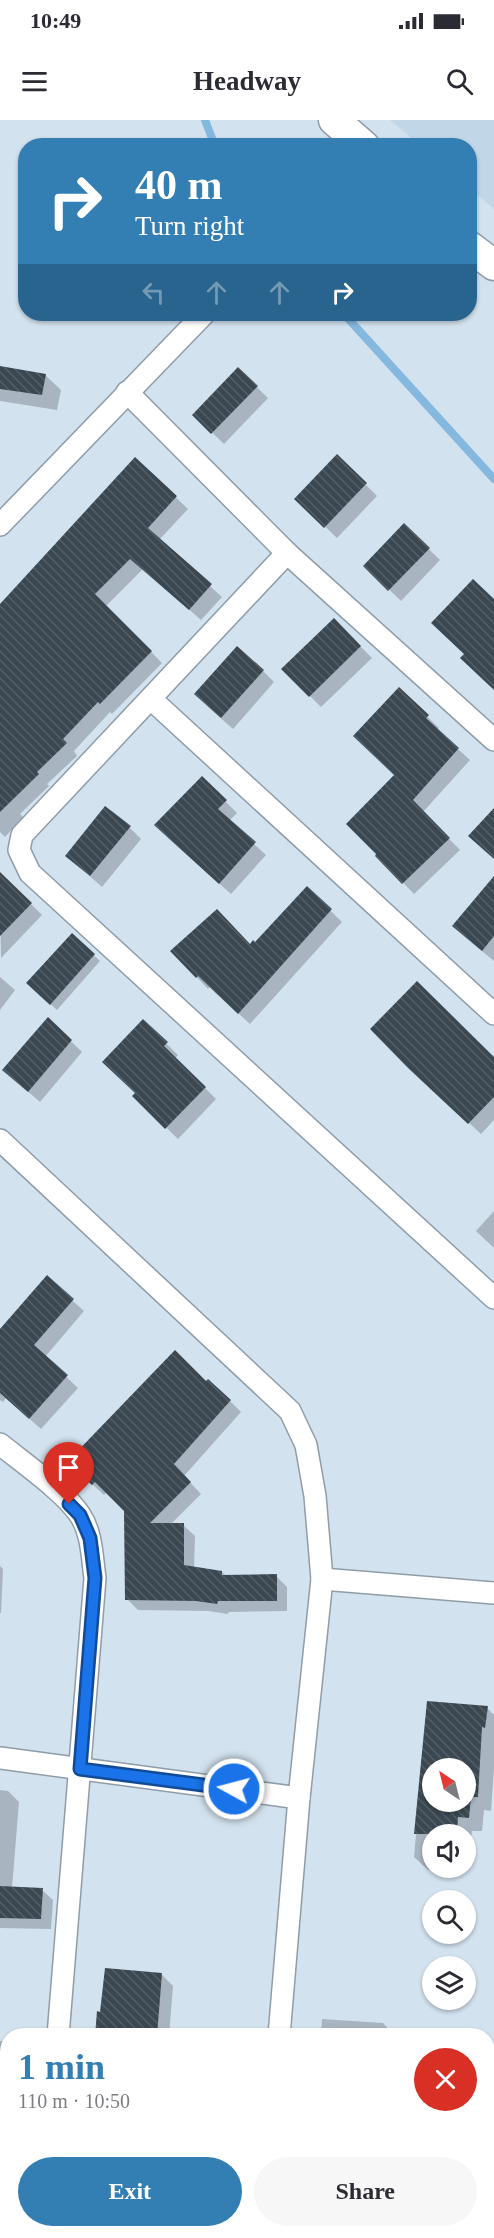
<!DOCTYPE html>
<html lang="en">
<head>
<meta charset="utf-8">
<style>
  :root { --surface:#fff; --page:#f7f7f7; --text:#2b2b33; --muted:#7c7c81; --accent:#337eb2 }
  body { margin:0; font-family:"Times New Roman",serif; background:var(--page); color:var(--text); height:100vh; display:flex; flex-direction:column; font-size:22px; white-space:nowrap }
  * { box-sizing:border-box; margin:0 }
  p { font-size:20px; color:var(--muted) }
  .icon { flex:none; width:33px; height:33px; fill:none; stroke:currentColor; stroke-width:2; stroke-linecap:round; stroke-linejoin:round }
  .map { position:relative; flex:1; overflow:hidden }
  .details { position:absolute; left:0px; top:1908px; width:495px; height:210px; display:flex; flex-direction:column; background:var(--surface); border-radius:24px 24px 0 0; box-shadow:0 2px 4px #0004 }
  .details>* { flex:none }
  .hud { position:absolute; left:18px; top:18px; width:459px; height:183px; border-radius:24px; box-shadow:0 2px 4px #0004; background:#337eb2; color:#fff; overflow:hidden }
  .needle { width:39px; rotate:325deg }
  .buttons { position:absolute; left:422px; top:1638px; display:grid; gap:12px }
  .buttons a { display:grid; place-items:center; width:54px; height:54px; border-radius:50%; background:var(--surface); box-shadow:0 2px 4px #0004; font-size:30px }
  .pin { position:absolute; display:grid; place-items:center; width:51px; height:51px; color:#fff; margin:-62px -26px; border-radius:50% 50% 50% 0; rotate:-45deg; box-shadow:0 0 6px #0007 }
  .pin .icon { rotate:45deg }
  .me { position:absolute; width:66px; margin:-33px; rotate:277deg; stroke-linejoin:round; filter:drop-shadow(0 0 4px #0008) }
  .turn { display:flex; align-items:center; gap:21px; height:126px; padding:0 18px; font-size:27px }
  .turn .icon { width:78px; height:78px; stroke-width:2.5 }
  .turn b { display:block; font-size:42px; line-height:51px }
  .lanes { display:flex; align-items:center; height:57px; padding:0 18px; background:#0003; justify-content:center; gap:30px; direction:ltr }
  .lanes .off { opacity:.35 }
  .round { display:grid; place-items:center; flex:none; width:63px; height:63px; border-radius:32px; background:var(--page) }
  .summary { display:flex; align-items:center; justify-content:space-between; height:102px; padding:0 18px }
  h1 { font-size:36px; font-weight:600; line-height:45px; color:var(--accent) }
  .cta { display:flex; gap:12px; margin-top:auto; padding:12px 18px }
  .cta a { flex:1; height:69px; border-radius:36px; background:var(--accent); color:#fff; font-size:24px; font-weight:600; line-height:69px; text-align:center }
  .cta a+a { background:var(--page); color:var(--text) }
  .status { display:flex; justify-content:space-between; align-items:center; height:42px; padding:0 30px; background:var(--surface); direction:ltr }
  .status svg { height:16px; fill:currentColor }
  header { display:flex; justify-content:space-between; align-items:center; height:78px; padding:0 18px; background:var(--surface); font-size:27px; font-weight:600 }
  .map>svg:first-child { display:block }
</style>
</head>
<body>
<div class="status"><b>10:49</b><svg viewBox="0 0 49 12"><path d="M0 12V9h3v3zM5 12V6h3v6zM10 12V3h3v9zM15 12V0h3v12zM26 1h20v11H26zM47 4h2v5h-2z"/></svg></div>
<header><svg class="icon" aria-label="menu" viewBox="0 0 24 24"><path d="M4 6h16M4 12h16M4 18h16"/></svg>Headway<svg class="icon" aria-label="search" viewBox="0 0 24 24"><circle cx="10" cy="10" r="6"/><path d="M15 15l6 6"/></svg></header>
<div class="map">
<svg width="494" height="2118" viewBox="0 0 494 2118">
  <defs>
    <pattern id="building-back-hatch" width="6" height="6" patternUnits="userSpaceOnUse" patternTransform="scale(1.5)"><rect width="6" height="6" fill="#3b4852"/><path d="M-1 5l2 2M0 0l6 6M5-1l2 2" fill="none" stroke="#545e66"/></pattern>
  </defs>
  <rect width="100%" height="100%" fill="#d3e2ef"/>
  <polygon fill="#c1d7e8" points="390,0 494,0 494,89 470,68 470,26 420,25"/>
  <g fill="#0003" fill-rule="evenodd">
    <polygon points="0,248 45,255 61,270 57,290 0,281"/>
    <polygon points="238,249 268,278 224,324 194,295"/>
    <polygon points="337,336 377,376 337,418 296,379"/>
    <polygon points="135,339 188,389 159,420 222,477 201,500 143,449 106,486 162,543 112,594 110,592 74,631 77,636 47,664 49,666 20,694 23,697 5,717 0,712 0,486"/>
    <polygon points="404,405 440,440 401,481 365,446"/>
    <polygon points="334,500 372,538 321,587 283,549"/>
    <polygon points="263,551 274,562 233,609 207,586"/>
    <polygon points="399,569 439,608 437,610 470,640 423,692 460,730 414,774 377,736 396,655"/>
    <polygon points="202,658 237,693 229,701 266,735 231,774 167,717"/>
    <polygon points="130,708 141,719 102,767 67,736"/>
    <polygon points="494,758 494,841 465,817"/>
    <polygon points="9,762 42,795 1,838 0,771"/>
    <polygon points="307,768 342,802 250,904 210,867 208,869 173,832 255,825"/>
    <polygon points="72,815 100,841 57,890 34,869"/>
    <polygon points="0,857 15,870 0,890"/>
    <polygon points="48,899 82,932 40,982 16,961"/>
    <polygon points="143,901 178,935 175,938 216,979 178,1019 134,976 137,973"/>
    <polygon points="494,938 494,1000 481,1014 422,959"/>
    <polygon points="494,1091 494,1128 476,1111"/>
    <polygon points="47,1158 84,1191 45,1237 78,1268 41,1309 6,1278 3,1282 0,1280 0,1209"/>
    <polygon points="206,1264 230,1281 241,1292 184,1356 201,1374 171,1404 183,1405 195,1416 194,1448 222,1452 226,1456 276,1456 287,1467 287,1491 229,1492 228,1494 208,1491 138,1490 127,1479 125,1391 107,1372 104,1375 80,1353"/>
    <polygon points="0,1446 3,1449 1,1493 0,1493"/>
    <path d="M 428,1583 L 487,1588 L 494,1595 L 494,1648 L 491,1691 L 484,1690 L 482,1711 L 472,1711 L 470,1727 L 465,1727 L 465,1714 L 432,1714 L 432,1748 L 450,1748 L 450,1752 L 428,1750 L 414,1737 ZM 432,1648 L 465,1648 L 465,1682 L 432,1682 Z"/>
    <polygon points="0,1670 8,1671 19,1682 12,1768 42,1770 53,1780 51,1809 0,1808"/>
    <polygon points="162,1855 173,1866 169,1916 97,1916"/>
    <polygon points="322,1899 383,1903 395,1916 321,1916"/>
    <polygon points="13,1910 40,1914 42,1916 13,1916"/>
    <polygon points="0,1921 8,1922 8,2002 0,2001"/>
    <polygon points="322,2110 467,2110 466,2118 390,2116 390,2118 373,2118 325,2113"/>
  </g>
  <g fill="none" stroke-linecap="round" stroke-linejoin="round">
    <g stroke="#85b8df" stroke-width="8">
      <polyline points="205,0 215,26"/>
      <polyline points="344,194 494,359"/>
    </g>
  </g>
  <g fill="url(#building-back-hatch)" fill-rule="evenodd">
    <polygon points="0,246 46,254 42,275 0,269"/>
    <polygon points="238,247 258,266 211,314 192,295"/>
    <polygon points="337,334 367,363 324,408 294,379"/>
    <polygon points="135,337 177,376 148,408 212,464 189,490 130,439 95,474 152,531 100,584 98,582 63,619 67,623 37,652 39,654 0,692 0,484"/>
    <polygon points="404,403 430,428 388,471 363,446"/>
    <polygon points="473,459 494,479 494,570 460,538 464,534 431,503"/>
    <polygon points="334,498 361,526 309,577 281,549"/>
    <polygon points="237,526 264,550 221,598 194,574"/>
    <polygon points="399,567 429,595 426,598 459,628 413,680 450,718 402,764 375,736 376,734 346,704 394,655 353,616"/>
    <polygon points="202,656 227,680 218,689 256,722 219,764 154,705"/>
    <polygon points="105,686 131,706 90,756 65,736"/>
    <polygon points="494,688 494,739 468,716"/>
    <polygon points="0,752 32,783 0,816"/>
    <polygon points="494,756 494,816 482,831 452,806"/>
    <polygon points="307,766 332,789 238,894 198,856 196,858 170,831 217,789 250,824 253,820 255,822"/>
    <polygon points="72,813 95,834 50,885 26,863"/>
    <polygon points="417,861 494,937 494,977 468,1004 408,948 370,909"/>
    <polygon points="48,897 72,920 28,972 2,950"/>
    <polygon points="143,899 168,922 164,926 206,967 165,1009 132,976 135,973 102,942"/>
    <polygon points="47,1155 74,1179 34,1225 68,1255 29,1299 0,1273 0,1209"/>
    <polygon points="175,1230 206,1261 208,1259 231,1280 174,1344 191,1362 150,1403 184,1403 184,1445 222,1451 222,1455 277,1454 277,1481 218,1481 217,1484 196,1481 125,1480 124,1391 95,1362 92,1365 67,1342"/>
    <path d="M 427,1581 L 488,1586 L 485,1608 L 482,1607 L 478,1677 L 471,1677 L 469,1698 L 458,1697 L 457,1714 L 438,1713 L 438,1714 L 414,1714 ZM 432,1648 L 465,1648 L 465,1682 L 432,1682 Z"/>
    <polygon points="0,1766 43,1768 41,1799 0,1798"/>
    <polygon points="105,1848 162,1853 157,1916 95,1916 97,1891 100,1892"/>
  </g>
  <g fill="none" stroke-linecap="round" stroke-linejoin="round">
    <defs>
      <g id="street">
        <polyline points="127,272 287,433 494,620"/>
        <polyline points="0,405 204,194"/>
        <polyline points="287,433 22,715 19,730 30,753 494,1178"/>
        <polyline points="151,579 494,894"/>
        <polyline points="0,1020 290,1291 306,1325 315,1376 322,1459 299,1678 279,1916"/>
        <path d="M 0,1324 C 22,1342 65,1372 80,1395 C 92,1413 92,1437 95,1458 L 58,1916"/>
        <polyline points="322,1459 494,1473"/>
        <polyline points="0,1638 299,1678"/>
        <polyline points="34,2118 39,2110"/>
        <polyline points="261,2118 261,2110"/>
      </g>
      <g id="secondary">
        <polyline points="334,0 364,26"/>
        <polyline points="470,127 494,145"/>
      </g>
    </defs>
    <use href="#street" stroke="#8e9da8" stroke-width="24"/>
    <use href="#secondary" stroke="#8e9da8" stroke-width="33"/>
    <use href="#street" stroke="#fff" stroke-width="21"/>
    <use href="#secondary" stroke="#fff" stroke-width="30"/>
  </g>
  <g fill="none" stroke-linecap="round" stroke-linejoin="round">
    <defs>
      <polyline id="route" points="69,1384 80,1395 90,1418 95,1458 80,1649 234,1669"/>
    </defs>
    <use href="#route" stroke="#114b97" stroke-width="15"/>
    <use href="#route" stroke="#1a73e8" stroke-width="10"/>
  </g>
</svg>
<div class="buttons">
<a><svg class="needle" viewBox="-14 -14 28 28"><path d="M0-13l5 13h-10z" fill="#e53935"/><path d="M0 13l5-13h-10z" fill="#7c7c81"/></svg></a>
<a><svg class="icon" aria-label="sound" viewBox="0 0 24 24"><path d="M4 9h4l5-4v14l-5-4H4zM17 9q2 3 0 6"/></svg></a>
<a><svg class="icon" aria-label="search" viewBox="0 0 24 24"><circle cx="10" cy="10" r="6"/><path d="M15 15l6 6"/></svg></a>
<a><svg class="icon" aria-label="layers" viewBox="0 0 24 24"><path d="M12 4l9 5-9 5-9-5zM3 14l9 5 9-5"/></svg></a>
</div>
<div class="pin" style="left:69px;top:1384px;background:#d93025"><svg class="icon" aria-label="arrive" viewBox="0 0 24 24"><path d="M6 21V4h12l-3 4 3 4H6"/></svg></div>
<svg class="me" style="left:234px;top:1669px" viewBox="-20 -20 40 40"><circle r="17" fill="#1a73e8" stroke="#fff" stroke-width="3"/><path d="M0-11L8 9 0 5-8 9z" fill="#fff"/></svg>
<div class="hud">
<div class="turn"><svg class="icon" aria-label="right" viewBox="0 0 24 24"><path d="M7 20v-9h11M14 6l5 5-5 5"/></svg><div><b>40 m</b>Turn right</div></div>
<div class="lanes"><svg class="icon off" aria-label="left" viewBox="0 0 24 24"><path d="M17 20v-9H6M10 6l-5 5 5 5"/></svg><svg class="icon off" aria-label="ahead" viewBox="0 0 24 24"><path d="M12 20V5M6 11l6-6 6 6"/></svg><svg class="icon off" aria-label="ahead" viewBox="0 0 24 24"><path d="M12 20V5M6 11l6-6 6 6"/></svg><svg class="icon" aria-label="right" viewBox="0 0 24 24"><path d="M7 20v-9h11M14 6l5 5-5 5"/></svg></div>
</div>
<section class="details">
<div class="summary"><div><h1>1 min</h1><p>110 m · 10:50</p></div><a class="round" style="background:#d93025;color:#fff"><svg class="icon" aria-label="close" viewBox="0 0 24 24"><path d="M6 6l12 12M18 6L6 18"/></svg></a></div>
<div class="cta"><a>Exit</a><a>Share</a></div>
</section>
</div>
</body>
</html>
